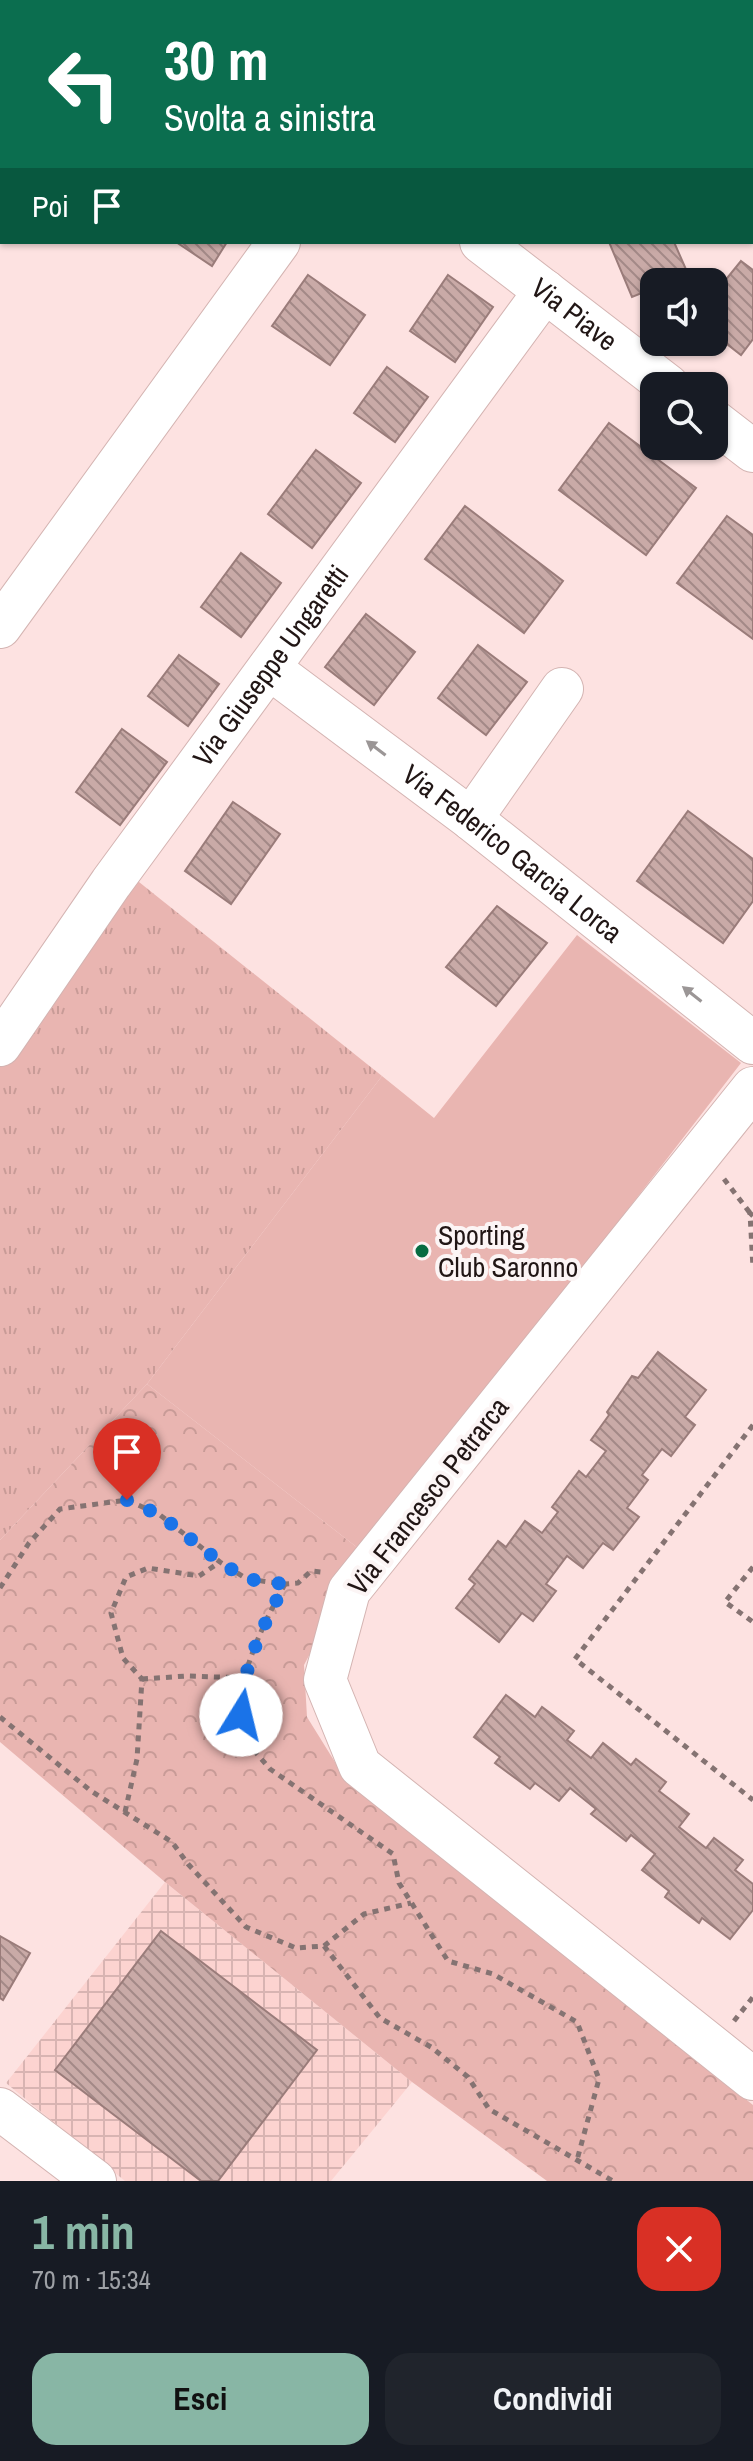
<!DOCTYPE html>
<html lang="it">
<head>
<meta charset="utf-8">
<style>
  :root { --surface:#171b24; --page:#20242c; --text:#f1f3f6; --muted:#9ea1a6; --accent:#88b6a5 }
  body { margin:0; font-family:"Archivo Narrow",sans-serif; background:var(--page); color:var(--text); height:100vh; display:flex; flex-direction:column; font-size:30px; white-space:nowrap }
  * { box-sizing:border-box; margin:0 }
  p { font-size:26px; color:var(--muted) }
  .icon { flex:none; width:44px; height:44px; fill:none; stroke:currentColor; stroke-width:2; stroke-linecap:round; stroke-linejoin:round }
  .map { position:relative; height:2181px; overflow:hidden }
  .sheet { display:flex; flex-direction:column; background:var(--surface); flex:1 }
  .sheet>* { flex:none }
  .hud { position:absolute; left:0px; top:0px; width:754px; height:244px; box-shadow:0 2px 6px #0004; background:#0b6e4f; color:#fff; overflow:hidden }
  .buttons { position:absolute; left:640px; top:268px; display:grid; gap:16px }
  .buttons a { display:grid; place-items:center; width:88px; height:88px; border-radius:16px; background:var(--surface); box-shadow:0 2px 6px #0004; font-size:40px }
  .pin { position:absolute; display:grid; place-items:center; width:68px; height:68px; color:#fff; margin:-82px -34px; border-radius:50% 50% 50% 0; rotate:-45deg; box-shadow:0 0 8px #0007 }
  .pin .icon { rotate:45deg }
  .me { position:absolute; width:88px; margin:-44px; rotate:9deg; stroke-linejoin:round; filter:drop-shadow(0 0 6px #0008) }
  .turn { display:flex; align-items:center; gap:28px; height:168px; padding:0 32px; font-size:36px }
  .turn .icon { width:104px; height:104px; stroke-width:2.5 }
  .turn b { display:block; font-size:56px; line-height:68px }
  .then { display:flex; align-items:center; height:76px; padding:0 32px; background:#0003; gap:16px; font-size:30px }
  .round { display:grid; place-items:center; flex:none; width:84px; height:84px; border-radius:24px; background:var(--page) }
  .headline { display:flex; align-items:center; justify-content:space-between; height:136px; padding:0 32px }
  h1 { font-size:48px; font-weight:700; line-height:60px; color:var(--accent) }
  .cta { display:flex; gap:16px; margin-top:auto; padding:16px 32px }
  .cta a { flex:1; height:92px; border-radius:24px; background:var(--accent); color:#111; font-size:32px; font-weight:700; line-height:92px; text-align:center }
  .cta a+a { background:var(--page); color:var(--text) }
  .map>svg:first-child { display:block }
</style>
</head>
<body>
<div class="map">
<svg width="753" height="2181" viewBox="0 0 753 2181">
  <defs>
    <pattern id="industrial-grid" width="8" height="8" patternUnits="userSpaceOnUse" patternTransform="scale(2)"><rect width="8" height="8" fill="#fcd3d0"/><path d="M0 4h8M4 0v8" fill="none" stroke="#d8b4b2"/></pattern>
    <pattern id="grass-tufts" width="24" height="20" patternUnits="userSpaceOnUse" patternTransform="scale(2)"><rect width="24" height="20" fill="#e9b5b1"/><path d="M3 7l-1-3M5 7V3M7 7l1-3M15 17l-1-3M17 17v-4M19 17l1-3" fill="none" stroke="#c89b97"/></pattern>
    <pattern id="park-crowns" width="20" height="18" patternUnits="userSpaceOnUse" patternTransform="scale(2)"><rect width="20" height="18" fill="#e9b5b1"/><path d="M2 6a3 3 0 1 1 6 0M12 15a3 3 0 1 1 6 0" fill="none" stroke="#c89b97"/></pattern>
    <pattern id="building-back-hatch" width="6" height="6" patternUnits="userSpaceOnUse" patternTransform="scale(2)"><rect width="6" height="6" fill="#c9aaa7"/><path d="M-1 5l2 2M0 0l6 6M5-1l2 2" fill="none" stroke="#a38987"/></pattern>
  </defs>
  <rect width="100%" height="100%" fill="#fde2e1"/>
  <polygon fill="url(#industrial-grid)" points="165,1882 412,2082 331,2181 125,2181 6,2083"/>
  <polygon fill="url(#grass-tufts)" points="134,878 382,1076 147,1384 0,1540 0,1067"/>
  <polygon fill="url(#park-crowns)" points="147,1384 363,1552 304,1665 307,1717 343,1775 753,2105 753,2181 547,2181 412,2082 165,1882 0,1742 0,1540"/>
  <polygon fill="#e9b5b1" points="577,935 741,1063 363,1552 147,1384 382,1076 434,1118"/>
  <g fill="url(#building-back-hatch)" stroke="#9a7c7a" stroke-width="2">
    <polygon points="259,0 349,0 352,2 258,2"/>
    <polygon points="2,108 2,215 0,213 0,110"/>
    <polygon points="176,242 227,242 212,266"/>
    <polygon points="609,242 674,242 688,274 668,282 654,282 654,288 632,297"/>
    <polygon points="741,261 753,270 753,339 741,355 714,334 714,294"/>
    <polygon points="308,275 365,315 330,365 272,326"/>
    <polygon points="448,275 493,307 455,362 410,331"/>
    <polygon points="387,367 428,397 395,442 354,413"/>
    <polygon points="609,423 696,488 646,555 559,490"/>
    <polygon points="316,450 361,483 312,548 268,514"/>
    <polygon points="465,506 563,581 524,633 425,559"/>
    <polygon points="727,516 753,535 753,639 677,583"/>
    <polygon points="241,553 281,583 241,637 201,607"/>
    <polygon points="366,614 415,652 374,705 325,667"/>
    <polygon points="478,645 527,682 486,735 438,698"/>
    <polygon points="179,655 219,684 188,726 148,696"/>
    <polygon points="122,729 167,762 120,825 76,792"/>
    <polygon points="233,802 280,834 231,904 185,871"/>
    <polygon points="688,811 753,859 753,901 723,943 637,881"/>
    <polygon points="497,906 547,943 496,1006 446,967"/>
    <polygon points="658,1352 706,1390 685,1417 695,1425 671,1456 662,1449 642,1475 648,1480 627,1508 639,1517 613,1550 603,1543 583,1568 567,1556 546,1584 556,1591 533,1621 522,1613 499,1642 456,1608 475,1584 469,1579 498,1541 506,1547 525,1521 542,1533 558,1512 552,1507 579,1471 586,1477 606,1451 591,1440 609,1415 607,1412 632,1376 638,1378"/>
    <polygon points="506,1695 535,1717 542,1707 574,1731 567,1740 591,1758 603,1743 631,1765 636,1759 666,1782 659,1791 689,1814 679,1827 706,1848 714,1838 743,1860 735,1870 753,1884 753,1910 730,1939 702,1918 699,1923 665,1897 669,1891 642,1870 655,1854 631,1835 626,1841 591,1814 596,1809 570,1788 559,1801 535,1783 530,1789 495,1763 500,1757 474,1737"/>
    <polygon points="161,1931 317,2050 218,2181 201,2181 55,2070"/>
    <polygon points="0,1936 30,1953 3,2000 0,1998"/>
  </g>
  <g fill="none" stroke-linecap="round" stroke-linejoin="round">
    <defs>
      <g id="minor">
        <polyline points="144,0 147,2"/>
        <polyline points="399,0 402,2"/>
        <polyline points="30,2 32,0"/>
        <polyline points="231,2 233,0"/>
        <polyline points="505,2 507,0"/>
        <polyline points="0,42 2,39"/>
        <polyline points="752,91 753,91"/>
        <path id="s1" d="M 481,242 L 668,386"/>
        <polyline points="714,421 753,451"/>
        <polyline points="0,627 279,242"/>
        <path id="s2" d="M 269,668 L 471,819 L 753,1043"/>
        <polyline points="471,819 562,689"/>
        <path id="s3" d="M 0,1045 L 111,883 L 545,291"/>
        <polyline points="753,1088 349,1591 325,1680 360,1766 753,2079"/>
        <polyline points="0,2109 95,2181"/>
      </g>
    </defs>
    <use href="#minor" stroke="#d4b4b2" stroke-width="44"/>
    <g stroke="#857372" stroke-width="5" stroke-dasharray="6 6" stroke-linecap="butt">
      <polyline points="724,1179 750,1213"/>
      <polyline points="753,1216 750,1213 753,1268"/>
      <polyline points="753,1425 575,1659 753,1800"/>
      <polyline points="753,1567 725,1602 753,1622"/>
      <path d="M 285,1584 C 267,1617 246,1659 241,1696 C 239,1708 241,1721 240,1734 L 270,1769 L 393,1854 L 399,1883 L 448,1961 L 493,1974 L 577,2022 L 599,2079 L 577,2160"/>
      <polyline points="0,1588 29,1543 60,1509 127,1500 160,1515 220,1562 247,1579 285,1584 298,1583 311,1571 321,1572"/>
      <polyline points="142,1679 187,1676 246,1678"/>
      <polyline points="0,1717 91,1791 172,1842 188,1864 246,1927 296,1948 324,1946 380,2018 431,2047 468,2077 489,2109 613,2181"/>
      <polyline points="125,1812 137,1759 142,1679 123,1658 111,1613 126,1577 148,1568 199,1576 220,1562"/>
      <polyline points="324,1946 364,1914 411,1903"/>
      <polyline points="734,2021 753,1997"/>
    </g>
    <use href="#minor" stroke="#fff" stroke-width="42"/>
  </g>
  <defs><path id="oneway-solid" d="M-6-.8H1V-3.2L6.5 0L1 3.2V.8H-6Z" transform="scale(2)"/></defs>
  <g fill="#9b9696">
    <use href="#oneway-solid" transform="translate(376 748) rotate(-143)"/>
    <use href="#oneway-solid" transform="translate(692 994) rotate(-142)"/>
  </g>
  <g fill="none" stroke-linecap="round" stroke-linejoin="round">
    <path stroke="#1a73e8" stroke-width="14" stroke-dasharray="0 25.2" d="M 127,1500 L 160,1515 L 220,1562 L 247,1579 L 285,1584 C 264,1624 241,1669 241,1715"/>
  </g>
  <circle fill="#076c42" stroke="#fcf5f5" stroke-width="3" cx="422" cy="1251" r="8"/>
  <g text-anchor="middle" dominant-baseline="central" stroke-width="8" stroke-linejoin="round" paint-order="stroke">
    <g font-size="28" fill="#211615" stroke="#fcf5f5">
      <text stroke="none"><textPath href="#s1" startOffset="118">Via Piave</textPath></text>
      <text stroke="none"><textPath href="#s3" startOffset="466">Via Giuseppe Ungaretti</textPath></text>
      <text stroke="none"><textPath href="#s2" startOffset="306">Via Federico Garcia Lorca</textPath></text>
      <text transform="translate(428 1496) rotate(-52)">Via Francesco Petrarca</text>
    </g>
    <g font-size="28" fill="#211615" stroke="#fcf5f5" text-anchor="start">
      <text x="438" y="1235">Sporting<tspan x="438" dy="32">Club Saronno</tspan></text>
    </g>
  </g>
</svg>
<div class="buttons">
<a><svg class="icon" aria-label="sound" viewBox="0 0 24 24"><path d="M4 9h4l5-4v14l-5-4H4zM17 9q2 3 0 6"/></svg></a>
<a><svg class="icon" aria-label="search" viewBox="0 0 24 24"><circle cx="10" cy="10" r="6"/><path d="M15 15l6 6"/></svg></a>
</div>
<div class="pin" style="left:127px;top:1500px;background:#d93025"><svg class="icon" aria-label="arrive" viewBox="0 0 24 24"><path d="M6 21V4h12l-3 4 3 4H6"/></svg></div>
<svg class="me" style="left:241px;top:1715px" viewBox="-20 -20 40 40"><circle r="19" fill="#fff"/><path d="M0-13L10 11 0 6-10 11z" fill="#1a73e8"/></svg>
<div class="hud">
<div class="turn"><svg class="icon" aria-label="left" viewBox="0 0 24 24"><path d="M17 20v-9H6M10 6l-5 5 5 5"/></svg><div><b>30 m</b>Svolta a sinistra</div></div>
<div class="then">Poi<svg class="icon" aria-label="arrive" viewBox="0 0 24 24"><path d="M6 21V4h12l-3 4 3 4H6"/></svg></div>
</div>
</div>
<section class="sheet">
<div class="headline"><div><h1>1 min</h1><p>70 m · 15:34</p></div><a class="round" style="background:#d93025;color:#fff"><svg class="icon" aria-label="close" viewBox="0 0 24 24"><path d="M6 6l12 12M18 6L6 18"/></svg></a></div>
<div class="cta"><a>Esci</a><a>Condividi</a></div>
</section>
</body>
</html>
